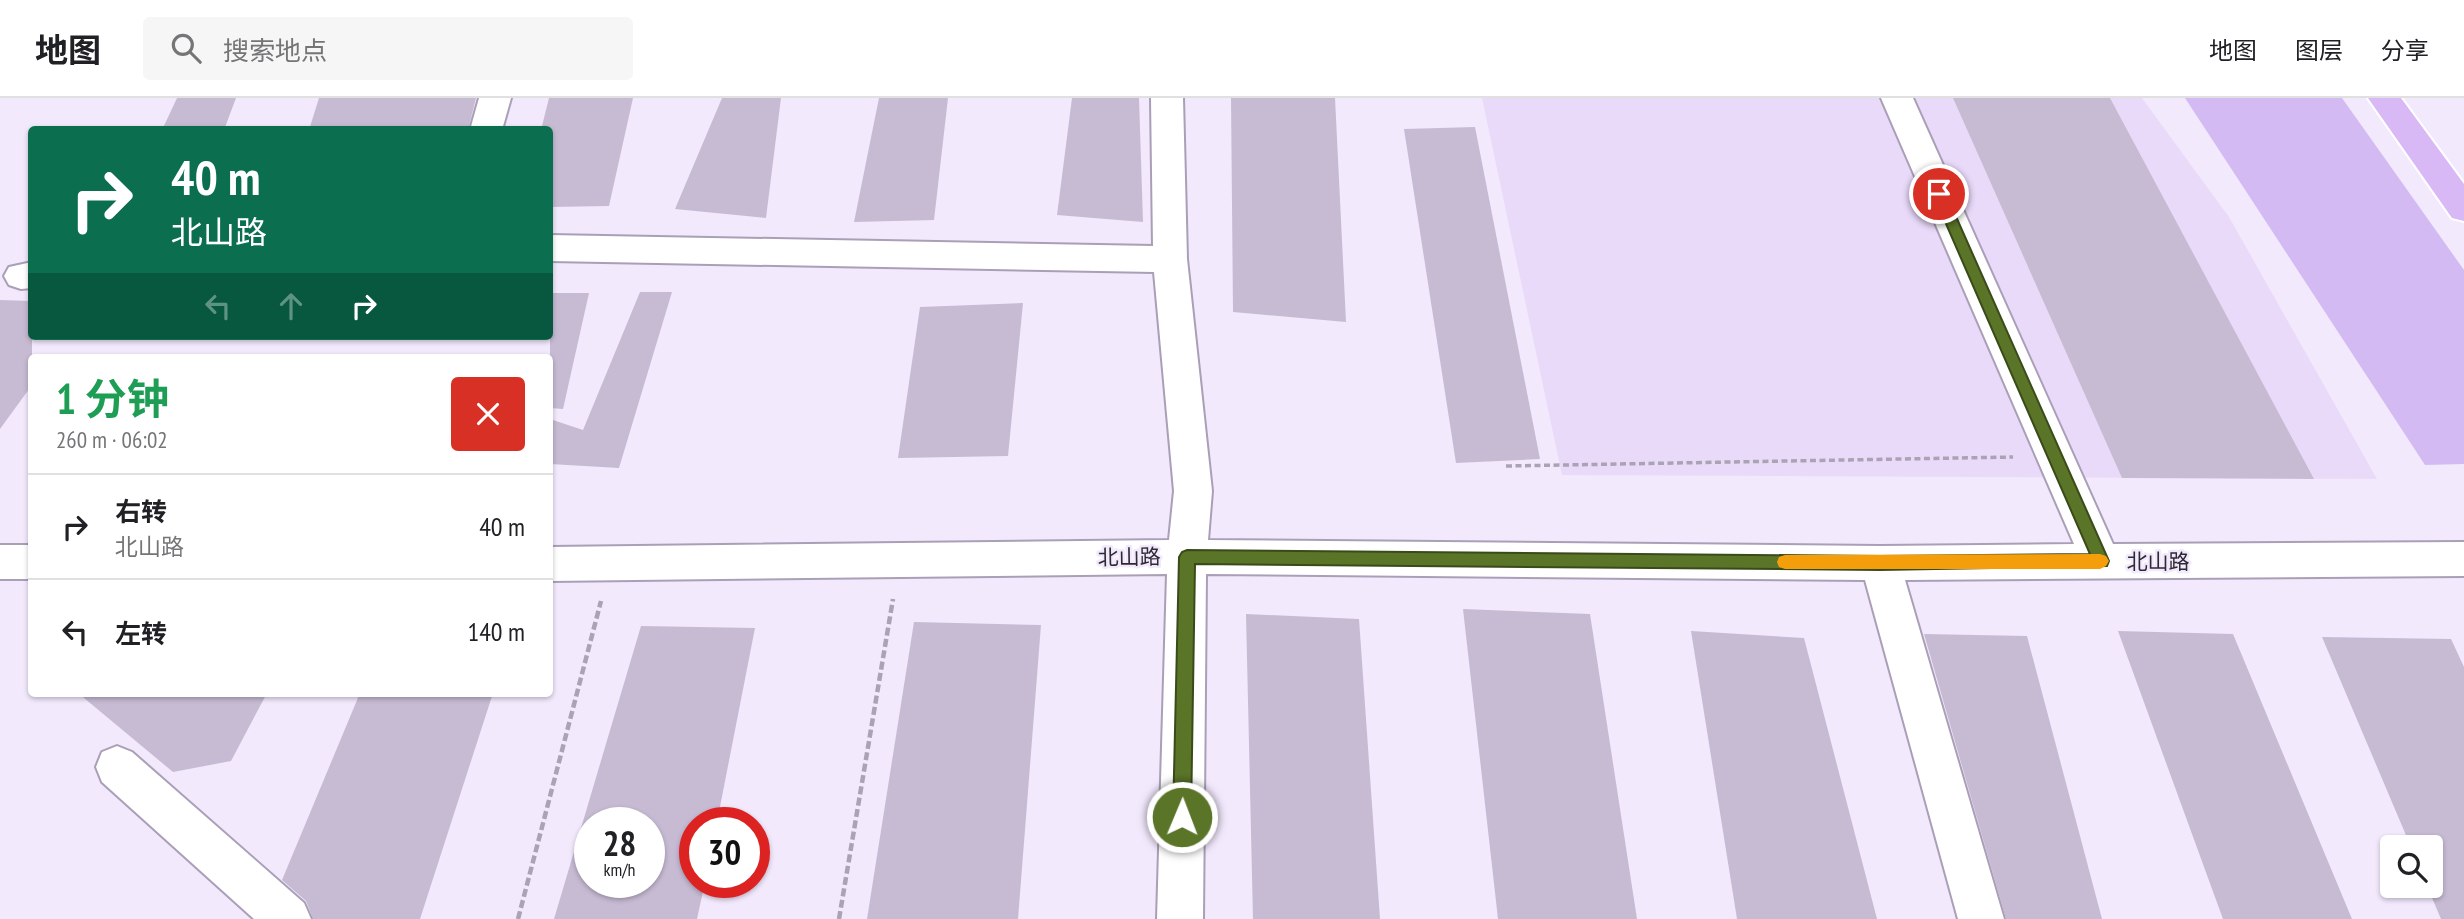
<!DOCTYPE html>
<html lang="zh">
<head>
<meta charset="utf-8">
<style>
  :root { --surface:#fff; --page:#f6f6f6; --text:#202124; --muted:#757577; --line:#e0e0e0 }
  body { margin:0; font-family:"PT Sans Narrow","Noto Sans SC",sans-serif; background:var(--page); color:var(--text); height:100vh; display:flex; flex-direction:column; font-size:26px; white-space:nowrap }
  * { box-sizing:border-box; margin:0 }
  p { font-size:23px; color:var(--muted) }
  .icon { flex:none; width:38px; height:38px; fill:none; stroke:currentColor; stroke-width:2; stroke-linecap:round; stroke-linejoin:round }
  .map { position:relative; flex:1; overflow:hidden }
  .panel { position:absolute; left:28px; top:256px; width:525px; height:343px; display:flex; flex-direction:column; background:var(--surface); border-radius:7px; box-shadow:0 2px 5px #0004 }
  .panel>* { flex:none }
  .banner { position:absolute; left:28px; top:28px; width:525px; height:214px; border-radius:7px; box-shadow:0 2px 5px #0004; background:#0b6e4f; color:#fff; overflow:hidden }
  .tools { position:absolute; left:2380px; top:737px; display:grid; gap:14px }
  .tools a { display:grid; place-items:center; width:63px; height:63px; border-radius:7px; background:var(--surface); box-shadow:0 2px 5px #0004; font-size:35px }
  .speed { position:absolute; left:574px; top:709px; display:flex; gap:14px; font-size:35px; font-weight:700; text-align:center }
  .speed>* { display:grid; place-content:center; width:91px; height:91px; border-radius:50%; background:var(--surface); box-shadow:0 2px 5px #0004; line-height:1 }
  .speed small { font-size:18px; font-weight:400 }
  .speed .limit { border:10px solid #d22; background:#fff; color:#111 }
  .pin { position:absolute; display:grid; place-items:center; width:60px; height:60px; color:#fff; margin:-30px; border:4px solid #fff; border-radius:50%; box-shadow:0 2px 7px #0007 }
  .me { position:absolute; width:77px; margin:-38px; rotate:1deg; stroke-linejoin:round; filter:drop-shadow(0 0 5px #0008) }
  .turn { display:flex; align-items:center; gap:24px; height:147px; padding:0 28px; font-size:32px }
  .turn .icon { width:91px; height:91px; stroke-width:2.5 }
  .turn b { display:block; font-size:49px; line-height:60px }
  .lanes { display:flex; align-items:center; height:66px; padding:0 28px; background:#0003; justify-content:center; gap:35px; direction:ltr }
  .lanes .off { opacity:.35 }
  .round { display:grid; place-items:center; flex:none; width:74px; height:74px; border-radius:7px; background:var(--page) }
  .summary { display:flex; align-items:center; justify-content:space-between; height:119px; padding:0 28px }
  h1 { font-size:42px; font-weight:700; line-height:52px; color:#1e9e55 }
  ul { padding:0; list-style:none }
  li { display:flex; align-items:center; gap:21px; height:105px; padding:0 28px; border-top:2px solid var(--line) }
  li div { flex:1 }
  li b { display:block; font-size:26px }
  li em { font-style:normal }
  header { display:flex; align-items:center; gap:42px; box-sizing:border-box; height:98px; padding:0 35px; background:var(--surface); border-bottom:2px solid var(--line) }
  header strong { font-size:33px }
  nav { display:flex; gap:38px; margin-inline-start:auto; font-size:24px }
  .search { width:490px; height:63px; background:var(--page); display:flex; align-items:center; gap:18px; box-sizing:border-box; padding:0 24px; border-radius:7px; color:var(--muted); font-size:26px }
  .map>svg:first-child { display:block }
</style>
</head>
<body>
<header>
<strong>地图</strong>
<div class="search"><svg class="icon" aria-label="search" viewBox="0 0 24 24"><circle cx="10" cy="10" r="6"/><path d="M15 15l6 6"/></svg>搜索地点</div>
<nav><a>地图</a><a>图层</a><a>分享</a></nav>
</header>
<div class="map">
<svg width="2464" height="821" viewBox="0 0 2464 821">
  <rect width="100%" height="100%" fill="#f2e9fd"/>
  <polygon fill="#e9dafa" points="1482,0 2142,0 2229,119 2377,381 1562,377"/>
  <polygon fill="#d4baf2" points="2185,0 2342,0 2464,172 2464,366 2425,367"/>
  <g fill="#c7bbd4" fill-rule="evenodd">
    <polygon points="177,0 236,0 224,32 162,32"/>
    <polygon points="319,0 476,0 468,32 309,32"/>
    <polygon points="549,0 633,0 609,108 550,109 550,32 541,32"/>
    <polygon points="722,0 781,0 766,120 675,111"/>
    <polygon points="879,0 948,0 934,122 854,124"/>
    <polygon points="1072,0 1139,0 1143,124 1057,117"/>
    <polygon points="1231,0 1335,0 1346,224 1233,214"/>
    <polygon points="1953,0 2110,0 2314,381 2122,380"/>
    <polygon points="1475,29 1540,361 1456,365 1404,31"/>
    <polygon points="640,194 672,194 619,370 550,366 550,321 583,332"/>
    <polygon points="550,195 589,195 563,311 550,310"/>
    <polygon points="0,202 32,203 32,287 0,331"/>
    <polygon points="1023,205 1008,358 898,360 920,209"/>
    <polygon points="1463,511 1590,516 1637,821 1498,821"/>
    <polygon points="1246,516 1359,521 1380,821 1253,821"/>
    <polygon points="914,524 1041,527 1018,821 867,821"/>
    <path d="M 641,528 L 755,530 L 717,724 L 695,724 L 695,784 L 705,784 L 697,821 L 554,821 ZM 590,724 L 649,724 L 649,784 L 590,784 Z"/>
    <polygon points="1691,533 1804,540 1877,821 1737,821"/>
    <polygon points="2118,533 2233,536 2352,821 2223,821"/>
    <polygon points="1924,536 2027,538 2102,821 2006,821"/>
    <polygon points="2322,539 2451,541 2464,569 2464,821 2441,821 2427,788 2431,788 2431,749 2411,749"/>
    <polygon points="78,595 267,595 231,663 173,674"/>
    <polygon points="360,595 493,595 420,821 313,821 306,803 282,782"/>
  </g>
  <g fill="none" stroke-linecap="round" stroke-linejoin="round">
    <defs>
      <g id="minor">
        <polygon points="479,0 511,0 502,32 470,32"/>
        <polygon points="1151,0 1183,0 1187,161 1212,393 1208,442 1880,448 2074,446 1881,0 1913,0 2113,446 2464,444 2464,478 1905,482 2004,821 1958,821 1865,482 1206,476 1203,821 1157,821 1167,476 550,483 550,449 1169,442 1174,393 1154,174 550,163 550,137 1153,148"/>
        <polygon points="32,164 32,190 21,191 9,187 4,178 9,169"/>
        <rect x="0" y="447" width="32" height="34"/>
        <polygon points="117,648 132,654 304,805 311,821 254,821 102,684 96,669 102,654"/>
      </g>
      <polygon id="major" points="2368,0 2401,0 2464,86 2464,123 2452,120"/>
    </defs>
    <use href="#minor" stroke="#aa9fb7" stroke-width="4"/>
    <use href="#major" stroke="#fff" stroke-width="4"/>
    <polyline stroke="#aaa3b3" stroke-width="3.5" stroke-dasharray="6 3.5" stroke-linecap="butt" points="1506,368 2013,359"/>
    <g stroke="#aaa3b3" stroke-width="4.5" stroke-dasharray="8 3.5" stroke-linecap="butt">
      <polyline points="518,821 601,503"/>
      <polyline points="839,821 893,501"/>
    </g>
    <use href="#minor" fill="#fff" fill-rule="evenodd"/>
    <use href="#major" fill="#d8b9f6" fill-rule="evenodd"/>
  </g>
  <polygon fill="#5a7428" stroke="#3a4b1a" stroke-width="2" points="1939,91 1946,96 2109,463 2107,468 1880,472 1195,466 1191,719 1189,726 1182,728 1176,726 1173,719 1179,459 1182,454 1187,452 1880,458 2090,456 1933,96"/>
  <polygon fill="#f59e0b" points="2100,456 2106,458 2109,463 2106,468 2100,471 1785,471 1779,469 1777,464 1779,459 1785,457"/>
  <g text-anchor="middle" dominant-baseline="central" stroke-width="5" stroke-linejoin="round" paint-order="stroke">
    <g font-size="21" fill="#2e2a33" stroke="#f2e9fd">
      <text transform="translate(1129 459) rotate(-1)">北山路</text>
      <text x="2158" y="463">北山路</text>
    </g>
  </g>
</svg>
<div class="tools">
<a><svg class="icon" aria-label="search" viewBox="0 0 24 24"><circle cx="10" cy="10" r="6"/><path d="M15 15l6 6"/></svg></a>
</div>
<div class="speed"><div>28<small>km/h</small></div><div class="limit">30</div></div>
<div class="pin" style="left:1939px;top:96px;background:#d93025"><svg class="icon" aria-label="arrive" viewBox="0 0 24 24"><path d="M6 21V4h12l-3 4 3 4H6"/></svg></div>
<svg class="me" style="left:1182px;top:719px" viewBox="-20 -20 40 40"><circle r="17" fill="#5a7428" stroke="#fff" stroke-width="3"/><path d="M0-11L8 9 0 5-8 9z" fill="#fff"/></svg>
<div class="banner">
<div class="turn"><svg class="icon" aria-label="right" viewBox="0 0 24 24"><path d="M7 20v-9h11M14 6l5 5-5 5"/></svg><div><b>40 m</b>北山路</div></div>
<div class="lanes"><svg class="icon off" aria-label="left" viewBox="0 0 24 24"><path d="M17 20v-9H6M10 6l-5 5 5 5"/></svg><svg class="icon off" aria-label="ahead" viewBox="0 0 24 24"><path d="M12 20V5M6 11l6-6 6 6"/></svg><svg class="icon" aria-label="right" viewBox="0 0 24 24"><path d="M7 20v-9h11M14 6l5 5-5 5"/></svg></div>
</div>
<section class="panel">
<div class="summary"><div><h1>1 分钟</h1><p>260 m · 06:02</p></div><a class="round" style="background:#d93025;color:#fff"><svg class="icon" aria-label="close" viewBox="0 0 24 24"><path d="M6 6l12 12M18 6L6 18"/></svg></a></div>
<ul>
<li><svg class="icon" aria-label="right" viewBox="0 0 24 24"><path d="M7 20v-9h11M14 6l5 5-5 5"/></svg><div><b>右转</b><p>北山路</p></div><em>40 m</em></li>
<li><svg class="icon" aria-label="left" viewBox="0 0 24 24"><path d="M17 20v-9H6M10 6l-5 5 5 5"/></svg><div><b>左转</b></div><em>140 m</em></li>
</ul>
</section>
</div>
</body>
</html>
